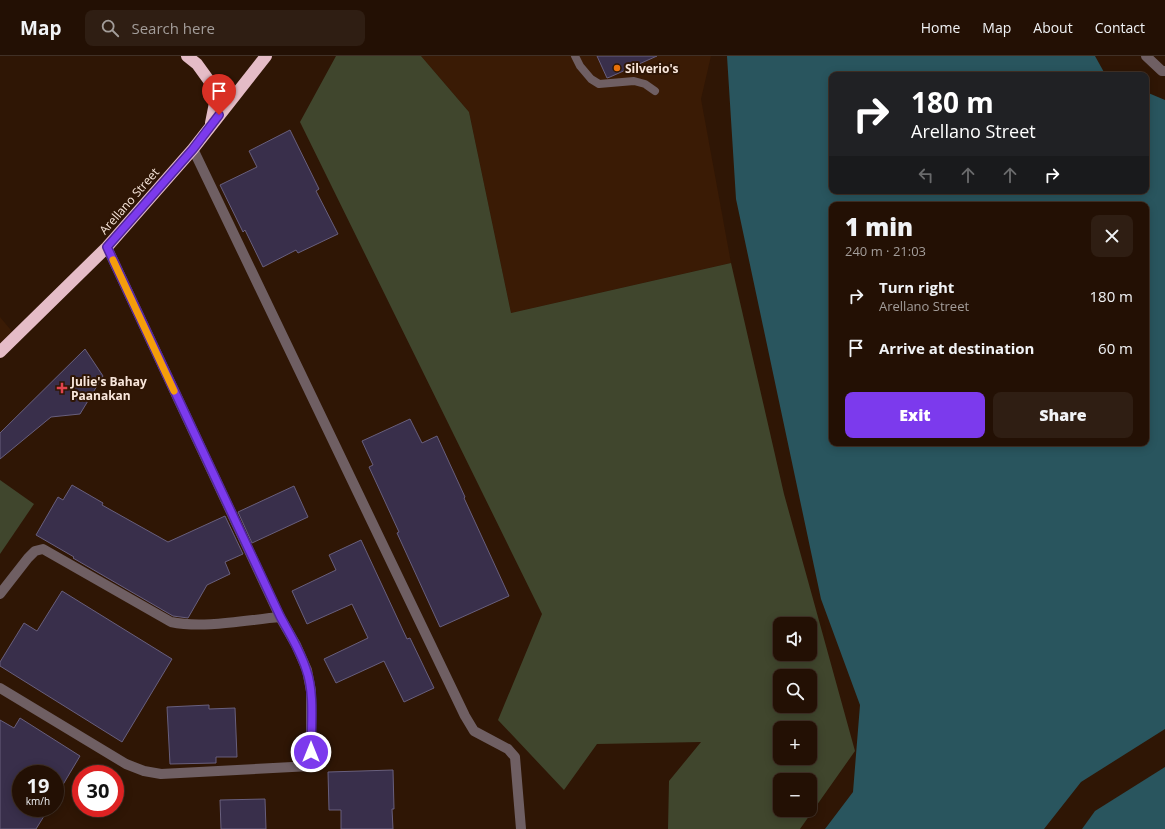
<!DOCTYPE html>
<html lang="en">
<head>
<meta charset="utf-8">
<style>
  :root { --surface:#231004; --page:#2f1e13; --text:#f1f3f6; --muted:#a39d9a; --line:#403026; --accent:#7c3aed }
  body { margin:0; font-family:"Open Sans",sans-serif; background:var(--page); color:var(--text); height:100vh; display:flex; flex-direction:column; font-size:15px; white-space:nowrap }
  * { box-sizing:border-box; margin:0 }
  p { font-size:13px; color:var(--muted) }
  .icon { flex:none; width:22px; height:22px; fill:none; stroke:currentColor; stroke-width:2; stroke-linecap:round; stroke-linejoin:round }
  .map { position:relative; flex:1; overflow:hidden }
  .drawer { position:absolute; left:829px; top:146px; width:320px; height:244px; display:flex; flex-direction:column; background:var(--surface); border-radius:8px; box-shadow:0 2px 10px #0003,0 0 0 1px var(--line) }
  .drawer>* { flex:none }
  .top-card { position:absolute; left:829px; top:16px; width:320px; height:122px; border-radius:8px; box-shadow:0 2px 10px #0003,0 0 0 1px var(--line); background:#202124; color:#fff; overflow:hidden }
  .tools { position:absolute; left:773px; top:561px; display:grid; gap:8px }
  .tools a { display:grid; place-items:center; width:44px; height:44px; border-radius:8px; background:var(--surface); box-shadow:0 2px 10px #0003,0 0 0 1px var(--line); font-size:20px }
  .speed { position:absolute; left:12px; top:709px; display:flex; gap:8px; font-size:20px; font-weight:700; text-align:center }
  .speed>* { display:grid; place-content:center; width:52px; height:52px; border-radius:50%; background:var(--surface); box-shadow:0 2px 10px #0003,0 0 0 1px var(--line); line-height:1 }
  .speed small { font-size:10px; font-weight:400 }
  .speed .limit { border:6px solid #d22; background:#fff; color:#111 }
  .pin { position:absolute; display:grid; place-items:center; width:34px; height:34px; color:#fff; margin:-41px -17px; border-radius:50% 50% 50% 0; rotate:-45deg; box-shadow:0 0 4px #0007 }
  .pin .icon { rotate:45deg }
  .me { position:absolute; width:44px; margin:-22px; rotate:0deg; stroke-linejoin:round; filter:drop-shadow(0 0 3px #0008) }
  .turn { display:flex; align-items:center; gap:14px; height:84px; padding:0 16px; font-size:18px }
  .turn .icon { width:52px; height:52px; stroke-width:2.5 }
  .turn b { display:block; font-size:28px; line-height:34px }
  .lanes { display:flex; align-items:center; height:38px; padding:0 16px; background:#0003; justify-content:center; gap:20px; direction:ltr }
  .lanes .off { opacity:.35 }
  .round { display:grid; place-items:center; flex:none; width:42px; height:42px; border-radius:8px; background:var(--page) }
  .head { display:flex; align-items:center; justify-content:space-between; height:68px; padding:0 16px }
  h1 { font-size:24px; font-weight:800; line-height:30px }
  .button { display:flex; gap:8px; margin-top:auto; padding:8px 16px }
  .button a { flex:1; height:46px; border-radius:8px; background:var(--accent); color:#fff; font-size:16px; font-weight:800; line-height:46px; text-align:center }
  .button a+a { background:var(--page); color:var(--text) }
  ul { padding:0; list-style:none }
  li { display:flex; align-items:center; gap:12px; height:52px; padding:0 16px }
  li div { flex:1 }
  li b { display:block; font-size:15px }
  li em { font-style:normal }
  header { display:flex; align-items:center; gap:24px; box-sizing:border-box; height:56px; padding:0 20px; background:var(--surface); border-bottom:1px solid var(--line) }
  header strong { font-size:19px }
  nav { display:flex; gap:22px; margin-inline-start:auto; font-size:14px }
  .search { width:280px; height:36px; background:var(--page); display:flex; align-items:center; gap:10px; box-sizing:border-box; padding:0 14px; border-radius:8px; color:var(--muted); font-size:15px }
  .map>svg:first-child { display:block }
</style>
</head>
<body>
<header>
<strong>Map</strong>
<div class="search"><svg class="icon" aria-label="search" viewBox="0 0 24 24"><circle cx="10" cy="10" r="6"/><path d="M15 15l6 6"/></svg>Search here</div>
<nav><a>Home</a><a>Map</a><a>About</a><a>Contact</a></nav>
</header>
<div class="map">
<svg width="1165" height="773" viewBox="0 0 1165 773">
  <rect width="100%" height="100%" fill="#2f1605"/>
  <g fill="#3a1b05">
    <polygon points="421,0 711,0 701,43 731,207 511,257 469,56"/>
    <polygon points="0,261 15,279 0,291"/>
  </g>
  <g fill="#40462d" fill-rule="evenodd">
    <path d="M 336,0 L 421,0 L 469,56 L 511,257 L 731,207 L 784,438 L 855,695 L 800,773 L 668,773 L 669,725 L 701,686 L 597,688 L 564,734 L 498,664 L 542,558 L 300,66 ZM 780,568 L 810,568 L 810,598 L 780,598 ZM 780,620 L 810,620 L 810,650 L 780,650 ZM 780,672 L 810,672 L 810,702 L 780,702 ZM 780,724 L 810,724 L 810,754 L 780,754 Z"/>
    <polygon points="0,424 34,448 0,498"/>
  </g>
  <g fill="#29555e" fill-rule="evenodd">
    <path d="M 727,0 L 1095,0 L 1105,18 L 1108,19 L 832,19 L 832,135 L 1146,135 L 1146,36 L 1165,44 L 1165,673 L 1081,726 L 1044,773 L 825,773 L 853,736 L 860,649 L 821,543 L 736,143 ZM 832,149 L 1146,149 L 1146,387 L 832,387 Z"/>
    <polygon points="1165,711 1165,773 1082,773 1095,755"/>
  </g>
  <g fill="#392f4b" stroke="#685f7d">
    <polygon points="597,0 657,0 610,21 607,22"/>
    <polygon points="290,74 319,133 316,135 338,178 298,197 296,194 263,211 245,174 243,176 220,129 257,111 249,95"/>
    <polygon points="85,293 103,320 80,358 51,361 0,403 0,377"/>
    <polygon points="410,363 422,387 437,380 465,441 464,442 509,540 440,571 397,477 399,476 369,411 373,409 362,385"/>
    <polygon points="72,429 103,447 102,449 168,486 225,460 243,498 225,506 230,518 207,529 188,562 173,560 73,502 74,501 36,479 58,441 63,444"/>
    <polygon points="294,430 308,461 252,487 238,456"/>
    <polygon points="361,484 407,583 410,582 434,632 404,646 384,605 336,627 324,603 368,582 352,548 307,568 292,535 336,514 329,499"/>
    <polygon points="62,535 172,603 122,686 0,610 0,606 24,567 37,575"/>
    <polygon points="209,649 209,653 235,652 237,701 216,701 216,707 170,708 167,651"/>
    <polygon points="20,662 80,700 55,742 55,718 21,718 21,752 49,752 36,773 0,773 0,664 14,672"/>
    <polygon points="393,714 394,753 392,753 393,773 341,773 341,754 329,754 328,716"/>
    <polygon points="265,743 266,773 221,773 220,744"/>
  </g>
  <g fill="none" stroke-linecap="round" stroke-linejoin="round">
    <polyline stroke="#6f5f63" stroke-width="8" points="575,0 580,10 591,23 599,28 634,25 645,28 655,35"/>
    <g stroke="#6f5f63" stroke-width="10">
      <polyline points="1146,0 1162,15 1165,15"/>
      <polyline points="193,93 465,660 474,675 508,693 515,701 521,773"/>
      <path d="M 0,538 L 28,502 L 35,495 L 43,493 L 171,566 C 203,573 246,564 280,561"/>
      <polyline points="0,632 126,708 144,715 161,718 311,710 311,635 307,614 296,589 280,561 107,191"/>
    </g>
    <g stroke="#e5bcc7" stroke-width="12">
      <polyline points="187,0 197,8 210,26 215,47 211,67"/>
      <polyline points="0,296 107,191 193,93 266,0"/>
    </g>
  </g>
  <g fill="none" stroke-linecap="round" stroke-linejoin="round">
    <defs>
      <path id="route" d="M 219,59 L 193,93 L 107,191 L 280,560 C 289,577 300,594 306,613 C 315,637 311,670 311,696"/>
    </defs>
    <use href="#route" stroke="#51269a" stroke-width="10"/>
    <use href="#route" stroke="#7c3aed" stroke-width="7"/>
    <polyline stroke="#f59e0b" stroke-width="7" points="113,204 174,335"/>
  </g>
  <circle fill="#e8710a" stroke="#2f1605" stroke-width="1.5" cx="617" cy="12" r="4"/>
  <path fill="#e0444e" stroke="#2f1605" stroke-width="1.5" d="M60 326h4v4h4v4h-4v4h-4v-4h-4v-4h4z"/>
  <g text-anchor="middle" dominant-baseline="central" stroke-width="4" stroke-linejoin="round" paint-order="stroke">
    <g font-size="12" font-weight="bold" fill="#f9e7dc" stroke="#2f1605" text-anchor="start">
      <text x="625" y="12">Silverio's</text>
      <text x="71" y="325">Julie's Bahay<tspan x="71" dy="14">Paanakan</tspan></text>
    </g>
    <g font-size="12" fill="#f9e7dc" stroke="#2f1605">
      <text transform="translate(129 145) rotate(-49)">Arellano Street</text>
    </g>
  </g>
</svg>
<div class="tools">
<a><svg class="icon" aria-label="sound" viewBox="0 0 24 24"><path d="M4 9h4l5-4v14l-5-4H4zM17 9q2 3 0 6"/></svg></a>
<a><svg class="icon" aria-label="search" viewBox="0 0 24 24"><circle cx="10" cy="10" r="6"/><path d="M15 15l6 6"/></svg></a>
<a>+</a>
<a>−</a>
</div>
<div class="speed"><div>19<small>km/h</small></div><div class="limit">30</div></div>
<div class="pin" style="left:219px;top:59px;background:#d93025"><svg class="icon" aria-label="arrive" viewBox="0 0 24 24"><path d="M6 21V4h12l-3 4 3 4H6"/></svg></div>
<svg class="me" style="left:311px;top:696px" viewBox="-20 -20 40 40"><circle r="17" fill="#7c3aed" stroke="#fff" stroke-width="3"/><path d="M0-11L8 9 0 5-8 9z" fill="#fff"/></svg>
<div class="top-card">
<div class="turn"><svg class="icon" aria-label="right" viewBox="0 0 24 24"><path d="M7 20v-9h11M14 6l5 5-5 5"/></svg><div><b>180 m</b>Arellano Street</div></div>
<div class="lanes"><svg class="icon off" aria-label="left" viewBox="0 0 24 24"><path d="M17 20v-9H6M10 6l-5 5 5 5"/></svg><svg class="icon off" aria-label="ahead" viewBox="0 0 24 24"><path d="M12 20V5M6 11l6-6 6 6"/></svg><svg class="icon off" aria-label="ahead" viewBox="0 0 24 24"><path d="M12 20V5M6 11l6-6 6 6"/></svg><svg class="icon" aria-label="right" viewBox="0 0 24 24"><path d="M7 20v-9h11M14 6l5 5-5 5"/></svg></div>
</div>
<section class="drawer">
<div class="head"><div><h1>1 min</h1><p>240 m · 21:03</p></div><a class="round"><svg class="icon" aria-label="close" viewBox="0 0 24 24"><path d="M6 6l12 12M18 6L6 18"/></svg></a></div>
<ul>
<li><svg class="icon" aria-label="right" viewBox="0 0 24 24"><path d="M7 20v-9h11M14 6l5 5-5 5"/></svg><div><b>Turn right</b><p>Arellano Street</p></div><em>180 m</em></li>
<li><svg class="icon" aria-label="arrive" viewBox="0 0 24 24"><path d="M6 21V4h12l-3 4 3 4H6"/></svg><div><b>Arrive at destination</b></div><em>60 m</em></li>
</ul>
<div class="button"><a>Exit</a><a>Share</a></div>
</section>
</div>
</body>
</html>
